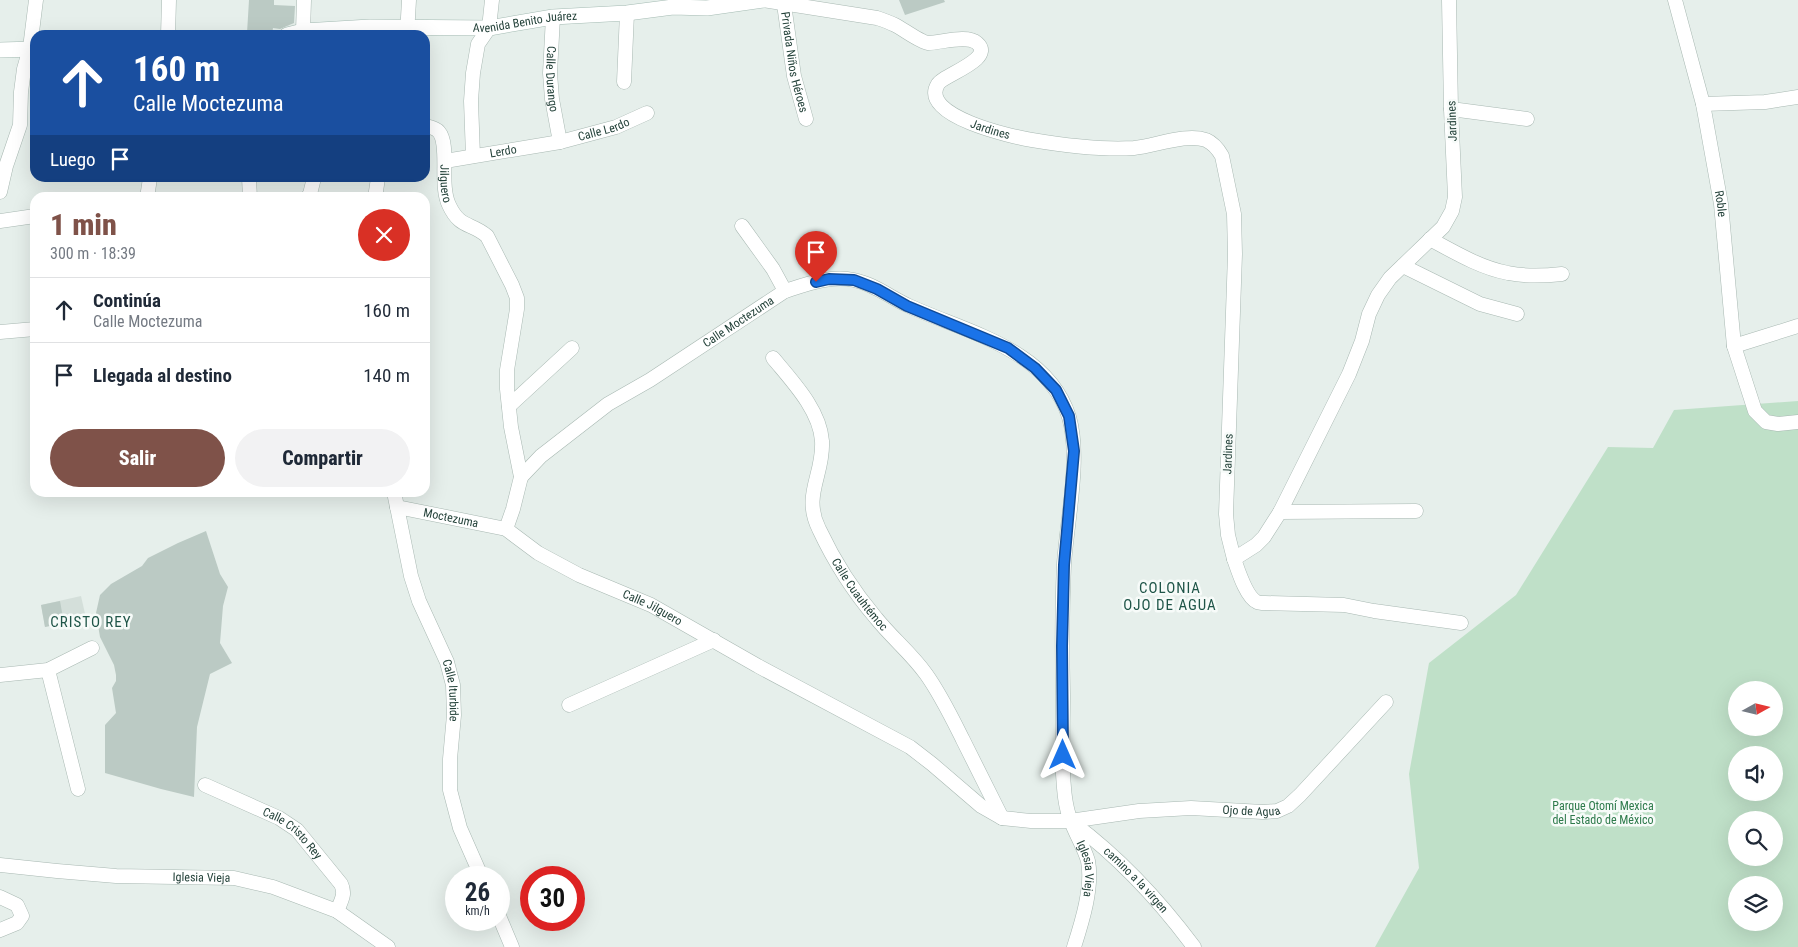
<!DOCTYPE html>
<html lang="es">
<head>
<meta charset="utf-8">
<style>
  :root { --surface:#fff; --page:#f2f2f3; --text:#1f2937; --muted:#747a83; --line:#e0e1e3; --accent:#7f5249 }
  body { margin:0; font-family:"Roboto Condensed",sans-serif; background:var(--page); color:var(--text); height:100vh; display:flex; flex-direction:column; font-size:19px; white-space:nowrap }
  * { box-sizing:border-box; margin:0 }
  p { font-size:16px; color:var(--muted) }
  .icon { flex:none; width:28px; height:28px; fill:none; stroke:currentColor; stroke-width:2; stroke-linecap:round; stroke-linejoin:round }
  .map { position:relative; flex:1; overflow:hidden }
  .side { position:absolute; left:30px; top:192px; width:400px; height:305px; display:flex; flex-direction:column; background:var(--surface); border-radius:15px; box-shadow:0 5px 20px #0002 }
  .side>* { flex:none }
  .hud { position:absolute; left:30px; top:30px; width:400px; height:152px; border-radius:15px; box-shadow:0 5px 20px #0002; background:#1a4fa0; color:#fff; overflow:hidden }
  .needle { width:32px; rotate:82deg }
  .buttons { position:absolute; left:1728px; top:681px; display:grid; gap:10px }
  .buttons a { display:grid; place-items:center; width:55px; height:55px; border-radius:50%; background:var(--surface); box-shadow:0 5px 20px #0002; font-size:25px }
  .speed { position:absolute; left:445px; top:866px; display:flex; gap:10px; font-size:25px; font-weight:700; text-align:center }
  .speed>* { display:grid; place-content:center; width:65px; height:65px; border-radius:50%; background:var(--surface); box-shadow:0 5px 20px #0002; line-height:1 }
  .speed small { font-size:12px; font-weight:400 }
  .speed .limit { border:8px solid #d22; background:#fff; color:#111 }
  .pin { position:absolute; display:grid; place-items:center; width:42px; height:42px; color:#fff; margin:-51px -21px; border-radius:50% 50% 50% 0; rotate:-45deg; box-shadow:0 0 5px #0007 }
  .pin .icon { rotate:45deg }
  .me { position:absolute; width:55px; margin:-28px; rotate:0deg; stroke-linejoin:round; filter:drop-shadow(0 0 4px #0008) }
  .turn { display:flex; align-items:center; gap:18px; height:105px; padding:0 20px; font-size:22px }
  .turn .icon { width:65px; height:65px; stroke-width:2.5 }
  .turn b { display:block; font-size:35px; line-height:42px }
  .then { display:flex; align-items:center; height:48px; padding:0 20px; background:#0003; gap:10px; font-size:19px }
  .round { display:grid; place-items:center; flex:none; width:52px; height:52px; border-radius:26px; background:var(--page) }
  .head { display:flex; align-items:center; justify-content:space-between; height:85px; padding:0 20px }
  h1 { font-size:30px; font-weight:800; line-height:38px; color:var(--accent) }
  .action { display:flex; gap:10px; margin-top:auto; padding:10px 20px }
  .action a { flex:1; height:58px; border-radius:30px; background:var(--accent); color:#fff; font-size:20px; font-weight:800; line-height:58px; text-align:center }
  .action a+a { background:var(--page); color:var(--text) }
  ul { padding:0; list-style:none }
  li { display:flex; align-items:center; gap:15px; height:65px; padding:0 20px; border-top:1px solid var(--line) }
  li div { flex:1 }
  li b { display:block; font-size:19px }
  li em { font-style:normal }
  .map>svg:first-child { display:block }
</style>
</head>
<body>
<div class="map">
<svg width="1798" height="947" viewBox="0 0 1798 947">
  <rect width="100%" height="100%" fill="#e6efeb"/>
  <polygon fill="#d4dfda" points="81,596 86,618 45,627 41,605"/>
  <path fill="#bfe0c8" fill-rule="evenodd" d="M 1798,401 L 1798,947 L 1375,947 L 1419,868 L 1409,774 L 1429,663 L 1516,595 L 1608,447 L 1653,448 L 1674,410 ZM 1736,690 L 1774,690 L 1774,728 L 1736,728 ZM 1736,755 L 1774,755 L 1774,792 L 1736,792 ZM 1736,820 L 1774,820 L 1774,858 L 1736,858 ZM 1736,885 L 1774,885 L 1774,922 L 1736,922 Z"/>
  <g fill="#bbcac4">
    <polygon points="249,0 274,0 274,5 295,6 294,23 280,29 273,28 272,34 247,33"/>
    <polygon points="899,0 944,0 945,2 905,15"/>
    <polygon points="206,531 220,574 228,587 223,606 220,643 232,663 210,674 197,727 194,797 161,789 105,773 105,725 116,713 112,688 116,681 116,675 114,665 100,637 96,613 100,595 111,584 142,566 148,558 178,543"/>
    <polygon points="60,601 64,623 45,627 41,605"/>
  </g>
  <g fill="none" stroke-linecap="round" stroke-linejoin="round">
    <defs>
      <g id="street">
        <path id="s1" d="M 763,0 L 877,18 C 883,20 889,22 895,25 C 903,29 920,42 928,43 C 941,43 967,34 977,43 C 996,59 943,75 938,84 C 918,116 1013,137 1032,140 C 1062,145 1104,150 1134,148 C 1155,146 1186,133 1206,140 C 1213,143 1218,149 1222,156 L 1234,214 L 1235,254 L 1226,514 L 1228,535 L 1234,559 L 1256,545 L 1264,537 L 1280,512 L 1349,374 L 1362,341 L 1369,314 L 1378,295 L 1390,278 L 1443,227 L 1452,211 L 1455,197 L 1451,109 L 1449,0"/>
        <path id="s2" d="M 1675,0 L 1703,104 L 1721,204 L 1734,346 L 1755,411 L 1766,422 L 1778,424 L 1798,422"/>
        <path id="s3" d="M 784,4 L 794,76 L 806,119"/>
        <path id="s4" d="M 553,17 L 550,73 L 552,99 L 560,142"/>
        <polyline points="303,31 304,0"/>
        <polyline points="168,35 169,0"/>
        <polyline points="407,35 409,0"/>
        <polyline points="624,82 627,13"/>
        <polyline points="1703,104 1765,102 1798,97"/>
        <polyline points="1451,109 1527,119"/>
        <path id="s5" d="M 425,126 C 430,127 436,128 439,132 C 450,145 439,185 449,205 C 460,229 471,222 487,236 L 512,285 L 517,298 L 517,309 L 507,370 L 507,389 L 511,427 L 521,477 L 513,509 L 506,529"/>
        <polyline points="473,156 471,101 473,73 478,44 489,28 492,0"/>
        <path id="s6" d="M 445,161 L 560,142 L 616,127 L 647,113"/>
        <polyline points="249,178 250,198"/>
        <polyline points="0,192 6,166 20,125 21,92 24,69 30,48 36,0"/>
        <polyline points="147,198 150,178"/>
        <polyline points="307,198 310,194 314,178"/>
        <polyline points="375,198 378,178"/>
        <polyline points="0,221 35,216"/>
        <polyline points="742,226 773,269 785,291"/>
        <path d="M 1430,239 C 1454,252 1481,268 1508,273 C 1526,277 1544,276 1562,274"/>
        <polyline points="1403,266 1480,304 1517,314"/>
        <polyline points="0,332 35,329"/>
        <polyline points="1734,346 1798,326"/>
        <path id="s7" d="M 773,358 C 792,381 820,410 822,441 C 824,475 802,495 819,529 C 834,561 853,591 876,618 C 892,638 911,653 926,674 C 941,695 952,718 963,740 C 976,766 989,792 1002,818"/>
        <polyline points="509,406 572,348"/>
        <path id="s8" d="M 521,477 L 541,456 L 608,404 L 650,380 L 785,291 C 807,284 831,275 854,280 C 874,284 891,298 909,306 C 966,332 1048,349 1069,417 C 1081,457 1067,521 1064,564 C 1062,608 1062,652 1063,695 C 1063,721 1062,748 1063,774 C 1064,790 1065,807 1071,821 C 1076,835 1084,847 1088,861 C 1093,887 1082,922 1074,947"/>
        <path id="s9" d="M 394,492 L 411,576 L 419,601 L 447,662 L 453,685 L 454,715 L 450,759 L 450,790 L 460,828 L 482,878"/>
        <path id="s10" d="M 397,507 L 506,529 L 538,553 L 579,575 L 651,605 L 758,666 L 910,747 L 932,764 L 981,806 L 1002,818 L 1031,821 L 1070,821 L 1139,811 L 1191,808 L 1263,812 L 1277,811 L 1288,806 L 1300,795 L 1386,702"/>
        <polyline points="1280,512 1416,511"/>
        <path d="M 1234,559 C 1238,570 1246,597 1257,602 C 1259,603 1262,603 1265,603 L 1344,605 L 1374,611 L 1461,623"/>
        <polyline points="48,670 78,789"/>
        <polyline points="0,675 48,670 92,648"/>
        <polyline points="569,705 714,640"/>
        <path id="s11" d="M 205,785 L 279,818 L 297,830 L 341,884 C 346,894 341,901 337,911"/>
        <path id="s12" d="M 1073,823 C 1120,858 1159,900 1194,947"/>
        <path id="s13" d="M 0,865 L 57,871 L 116,876 L 234,878 L 273,887 L 337,911 L 388,947"/>
        <polyline points="0,897 17,905 22,916 17,923 0,930"/>
        <polyline points="499,916 512,947"/>
      </g>
      <g id="secondary">
        <path id="s14" d="M 287,35 L 303,31 L 370,27 L 489,28 L 553,17 L 627,13 L 673,7 L 707,8 L 763,0"/>
        <polyline points="0,50 35,49"/>
      </g>
    </defs>
    <use href="#street" stroke="#a8b8b2" stroke-width="15"/>
    <use href="#secondary" stroke="#a4bbb3" stroke-width="16"/>
    <use href="#street" stroke="#fff" stroke-width="14"/>
    <use href="#secondary" stroke="#fff" stroke-width="15"/>
  </g>
  <g fill="none" stroke-linecap="round" stroke-linejoin="round">
    <defs>
      <polyline id="route" points="816,282 829,279 854,280 877,289 907,306 1008,348 1035,368 1056,390 1069,416 1074,451 1064,565 1062,646 1063,755"/>
    </defs>
    <use href="#route" stroke="#114b97" stroke-width="12"/>
    <use href="#route" stroke="#1a73e8" stroke-width="9"/>
  </g>
  <g text-anchor="middle" dominant-baseline="central" stroke-width="5" stroke-linejoin="round" paint-order="stroke">
    <g font-size="12" fill="#24423a" stroke="#f7fbf9">
      <text stroke="none"><textPath href="#s14" startOffset="239">Avenida Benito Juárez</textPath></text>
      <text stroke="none"><textPath href="#s3" startOffset="59">Privada Niños Héroes</textPath></text>
      <text stroke="none"><textPath href="#s4" startOffset="62">Calle Durango</textPath></text>
      <text transform="translate(1452 121) rotate(-92)">Jardines</text>
      <text stroke="none"><textPath href="#s6" startOffset="162">Calle Lerdo</textPath></text>
      <text stroke="none"><textPath href="#s1" startOffset="366">Jardines</textPath></text>
      <text stroke="none"><textPath href="#s6" startOffset="59">Lerdo</textPath></text>
      <text stroke="none"><textPath href="#s5" startOffset="68">Jilguero</textPath></text>
      <text stroke="none"><textPath href="#s2" startOffset="209">Roble</textPath></text>
      <text stroke="none"><textPath href="#s8" startOffset="268">Calle Moctezuma</textPath></text>
      <text transform="translate(1228 454) rotate(-88)">Jardines</text>
      <text stroke="none"><textPath href="#s10" startOffset="55">Moctezuma</textPath></text>
      <text stroke="none"><textPath href="#s7" startOffset="265">Calle Cuauhtémoc</textPath></text>
      <text stroke="none"><textPath href="#s10" startOffset="278">Calle Jilguero</textPath></text>
      <text stroke="none"><textPath href="#s9" startOffset="208">Calle Iturbide</textPath></text>
      <text stroke="none"><textPath href="#s10" startOffset="938">Ojo de Agua</textPath></text>
      <text stroke="none"><textPath href="#s11" startOffset="101">Calle Cristo Rey</textPath></text>
      <text stroke="none"><textPath href="#s8" startOffset="1114">Iglesia Vieja</textPath></text>
      <text stroke="none"><textPath href="#s13" startOffset="202">Iglesia Vieja</textPath></text>
      <text stroke="none"><textPath href="#s12" startOffset="85">camino a la virgen</textPath></text>
    </g>
    <g font-size="12" fill="#2d7a4b" stroke="#f7fbf9">
      <text x="1603" y="806">Parque Otomí Mexica<tspan x="1603" dy="14">del Estado de México</tspan></text>
    </g>
    <g font-size="15" letter-spacing="1" fill="#1f5548" stroke="#f7fbf9">
      <text x="1170" y="588">COLONIA<tspan x="1170" dy="17">OJO DE AGUA</tspan></text>
      <text x="91" y="622">CRISTO REY</text>
    </g>
  </g>
</svg>
<div class="buttons">
<a><svg class="needle" viewBox="-14 -14 28 28"><path d="M0-13l5 13h-10z" fill="#e53935"/><path d="M0 13l5-13h-10z" fill="#747a83"/></svg></a>
<a><svg class="icon" aria-label="sound" viewBox="0 0 24 24"><path d="M4 9h4l5-4v14l-5-4H4zM17 9q2 3 0 6"/></svg></a>
<a><svg class="icon" aria-label="search" viewBox="0 0 24 24"><circle cx="10" cy="10" r="6"/><path d="M15 15l6 6"/></svg></a>
<a><svg class="icon" aria-label="layers" viewBox="0 0 24 24"><path d="M12 4l9 5-9 5-9-5zM3 14l9 5 9-5"/></svg></a>
</div>
<div class="speed"><div>26<small>km/h</small></div><div class="limit">30</div></div>
<div class="pin" style="left:816px;top:282px;background:#d93025"><svg class="icon" aria-label="arrive" viewBox="0 0 24 24"><path d="M6 21V4h12l-3 4 3 4H6"/></svg></div>
<svg class="me" style="left:1063px;top:755px" viewBox="-20 -20 40 40"><path d="M0-17L14 15 0 8-14 15z" fill="#1a73e8" stroke="#fff" stroke-width="4"/></svg>
<div class="hud">
<div class="turn"><svg class="icon" aria-label="ahead" viewBox="0 0 24 24"><path d="M12 20V5M6 11l6-6 6 6"/></svg><div><b>160 m</b>Calle Moctezuma</div></div>
<div class="then">Luego<svg class="icon" aria-label="arrive" viewBox="0 0 24 24"><path d="M6 21V4h12l-3 4 3 4H6"/></svg></div>
</div>
<section class="side">
<div class="head"><div><h1>1 min</h1><p>300 m · 18:39</p></div><a class="round" style="background:#d93025;color:#fff"><svg class="icon" aria-label="close" viewBox="0 0 24 24"><path d="M6 6l12 12M18 6L6 18"/></svg></a></div>
<ul>
<li><svg class="icon" aria-label="ahead" viewBox="0 0 24 24"><path d="M12 20V5M6 11l6-6 6 6"/></svg><div><b>Continúa</b><p>Calle Moctezuma</p></div><em>160 m</em></li>
<li><svg class="icon" aria-label="arrive" viewBox="0 0 24 24"><path d="M6 21V4h12l-3 4 3 4H6"/></svg><div><b>Llegada al destino</b></div><em>140 m</em></li>
</ul>
<div class="action"><a>Salir</a><a>Compartir</a></div>
</section>
</div>
</body>
</html>
